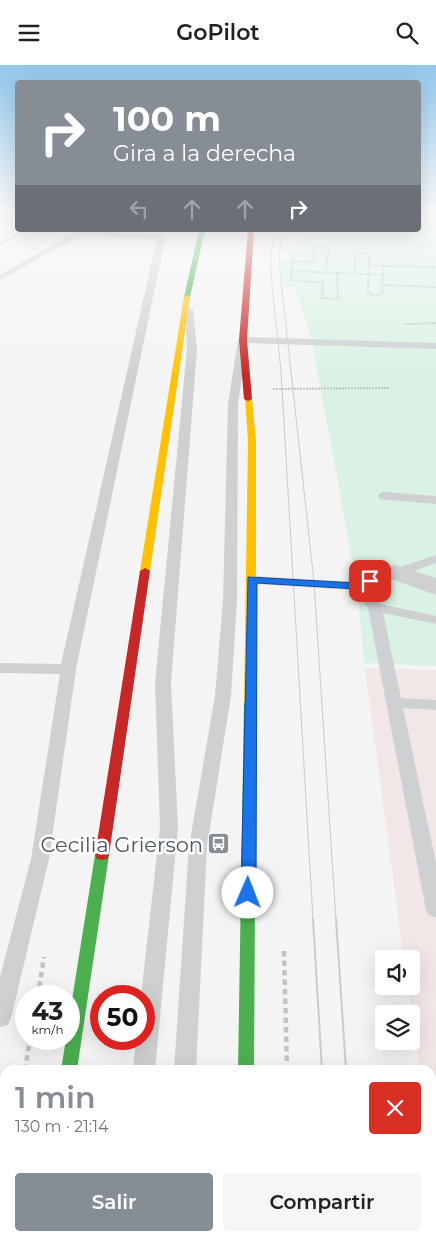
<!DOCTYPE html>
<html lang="es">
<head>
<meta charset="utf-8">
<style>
  :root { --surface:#fff; --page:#f6f6f6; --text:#202124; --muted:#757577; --accent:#868d94 }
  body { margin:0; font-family:Montserrat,sans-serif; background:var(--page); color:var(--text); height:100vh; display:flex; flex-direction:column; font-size:19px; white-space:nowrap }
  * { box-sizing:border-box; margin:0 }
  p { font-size:16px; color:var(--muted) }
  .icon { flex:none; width:28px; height:28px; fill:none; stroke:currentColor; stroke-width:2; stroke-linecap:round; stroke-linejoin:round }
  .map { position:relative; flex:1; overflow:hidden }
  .sheet { position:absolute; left:0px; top:1000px; width:436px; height:176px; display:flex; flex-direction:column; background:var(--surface); border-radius:15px 15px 0 0; box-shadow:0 5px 20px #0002 }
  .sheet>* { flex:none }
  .guide { position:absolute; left:15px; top:15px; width:406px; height:152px; border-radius:5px; box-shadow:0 5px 20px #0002; background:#868d94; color:#fff; overflow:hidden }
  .buttons { position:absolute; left:375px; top:885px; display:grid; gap:10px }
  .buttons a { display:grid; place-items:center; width:45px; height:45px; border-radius:5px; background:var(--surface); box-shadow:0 5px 20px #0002; font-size:25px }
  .speed { position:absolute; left:15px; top:920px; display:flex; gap:10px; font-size:25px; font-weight:700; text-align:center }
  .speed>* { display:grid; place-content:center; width:65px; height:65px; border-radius:50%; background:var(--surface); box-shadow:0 5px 20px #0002; line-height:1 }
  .speed small { font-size:12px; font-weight:400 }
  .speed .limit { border:8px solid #d22; background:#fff; color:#111 }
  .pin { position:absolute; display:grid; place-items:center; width:42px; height:42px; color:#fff; margin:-21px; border-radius:10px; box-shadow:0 2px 8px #0006 }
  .me { position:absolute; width:55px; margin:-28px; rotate:1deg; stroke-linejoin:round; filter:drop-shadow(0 0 4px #0008) }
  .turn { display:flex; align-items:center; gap:18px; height:105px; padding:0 15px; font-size:22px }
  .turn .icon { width:65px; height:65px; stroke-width:2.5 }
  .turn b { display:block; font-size:35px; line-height:42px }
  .lanes { display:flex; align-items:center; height:48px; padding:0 15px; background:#0003; justify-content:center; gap:25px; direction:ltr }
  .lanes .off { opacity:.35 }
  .round { display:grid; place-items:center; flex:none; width:52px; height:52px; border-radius:5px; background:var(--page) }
  .headline { display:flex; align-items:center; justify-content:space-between; height:85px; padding:0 15px }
  h1 { font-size:30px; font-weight:600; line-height:38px; color:var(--accent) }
  .cta { display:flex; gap:10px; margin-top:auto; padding:10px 15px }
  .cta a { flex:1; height:58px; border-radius:5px; background:var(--accent); color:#fff; font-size:20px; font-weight:600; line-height:58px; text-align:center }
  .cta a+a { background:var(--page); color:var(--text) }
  header { display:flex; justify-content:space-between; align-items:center; height:65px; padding:0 15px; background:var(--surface); font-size:22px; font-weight:600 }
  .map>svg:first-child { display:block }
</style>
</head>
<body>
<header><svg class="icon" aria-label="menu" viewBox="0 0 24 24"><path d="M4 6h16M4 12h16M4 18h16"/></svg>GoPilot<svg class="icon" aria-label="search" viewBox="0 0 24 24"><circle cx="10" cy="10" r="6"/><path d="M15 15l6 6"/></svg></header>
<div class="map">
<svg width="436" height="1176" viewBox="0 0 436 1176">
  <rect width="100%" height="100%" fill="#f4f4f4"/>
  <polygon fill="#f1e7e6" points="365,603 436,605 436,1124 431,1089 431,1005 420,1005 408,921 411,921 411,894 404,894"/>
  <polygon fill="#d9f2e3" points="419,147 436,147 436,601 364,598 357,521 311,272 295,222 286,222 280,216 280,198 290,194 290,181 304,177 311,165 419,165"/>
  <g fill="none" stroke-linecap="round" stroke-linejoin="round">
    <g stroke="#bcc7c4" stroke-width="2" stroke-dasharray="2 1" stroke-linecap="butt">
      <polyline points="369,200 368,228 376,231 382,229 383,201 436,202"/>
      <polyline points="291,206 384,210"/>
      <polyline points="325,208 329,183 315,182 314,197 292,196 291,215 323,218 322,233 338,234 337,208"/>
      <polyline points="355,209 355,189 369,189 369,200 383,201"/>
      <polyline points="384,220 436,222"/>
      <polyline points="405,259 436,258"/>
      <polyline points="273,324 390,323"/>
    </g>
    <g stroke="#bcc7c4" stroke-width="4.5" stroke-dasharray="5.5 4" stroke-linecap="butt">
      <polyline points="284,886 287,1005"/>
      <polyline points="38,931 44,892"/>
      <polyline points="25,1005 30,974"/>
      <polyline points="0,1150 5,1121"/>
      <polyline points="314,1171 315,1176"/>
      <polyline points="399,1171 399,1176"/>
    </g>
    <g fill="#ced0d2" fill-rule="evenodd">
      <polygon points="77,166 160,169 163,169 165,174 76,604 49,794 11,953 8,960 0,962 0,912 31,794 60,609 0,608 0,598 61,599 157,174 81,170 0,215 0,210"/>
      <polygon points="189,242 193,245 197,284 171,618 178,762 155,1005 133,1005 136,974 144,974 144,931 141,931 160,762 155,618 187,284 185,245"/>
      <polygon points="243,272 436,278 436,284 247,278 238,339 237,536 231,631 207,781 196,1005 174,1005 189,781 215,631 223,536 228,339 238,275"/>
      <polygon points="384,427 436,431 436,439 380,434 378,431 380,428"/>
      <polygon points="436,490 436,498 366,523 380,539 436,551 436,559 383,548 401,633 436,635 436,645 403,643 436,798 436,853 429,850 426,845 368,543 353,525 252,519 245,515 252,511 356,517"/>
      <polygon points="431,1131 436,1132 436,1156 431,1156"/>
      <rect x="118" y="1171" width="26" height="5"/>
      <polygon points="147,1171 175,1171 173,1176 145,1176"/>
      <polygon points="181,1171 207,1171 208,1176 182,1176"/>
    </g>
    <polygon fill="#ced0d2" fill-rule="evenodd" points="395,500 436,513 436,530 386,512 383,507 386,502"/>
    <g fill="#4caf50" fill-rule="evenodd">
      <polygon points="199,165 205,165 190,232 187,234 184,232"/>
      <polygon points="250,633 256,637 254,1005 238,1005 244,637"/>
      <polygon points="102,785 107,786 109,790 77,1005 61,1005 66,974 69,974 69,954 95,790 97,786"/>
      <polygon points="35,1171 54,1171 54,1176 34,1176"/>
      <rect x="237" y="1171" width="20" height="5"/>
    </g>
    <g fill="#ffc107" fill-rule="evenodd">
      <polygon points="187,230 190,232 150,506 145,509 140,506 184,232"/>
      <polygon points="245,332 252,334 256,376 256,637 250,641 244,637 248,376"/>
    </g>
    <g fill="#c62828" fill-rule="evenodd">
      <polygon points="248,165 254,165 247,275 252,334 248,336 244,334 239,275"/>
      <polygon points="145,503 150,506 109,790 107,794 102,795 97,794 95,790 140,506"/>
    </g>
    <g stroke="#c9cacc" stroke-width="1">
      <polyline points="275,165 271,187 271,209 281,306 313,855"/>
      <polyline points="286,165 281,174 279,197 314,517 336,855"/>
    </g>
    <g stroke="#c9cacc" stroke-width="2">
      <polyline points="313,854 322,1005"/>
      <polyline points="336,854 346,1005"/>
      <polyline points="330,1171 331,1176"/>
      <polyline points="356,1171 356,1176"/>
    </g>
    <polyline stroke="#c9cacc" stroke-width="2" points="0,179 26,165"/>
  </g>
  <linearGradient id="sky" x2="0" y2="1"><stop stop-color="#91c6eb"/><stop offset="0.47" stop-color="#fafafa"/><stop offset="1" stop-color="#fafafa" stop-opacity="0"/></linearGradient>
  <rect width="436" height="312" fill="url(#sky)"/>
  <polygon fill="#1a73e8" stroke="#114b97" points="248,512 356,518 370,513 376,516 357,524 257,518 256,828 254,833 248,834 243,833 241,828"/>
  <defs>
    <symbol id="bus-square" viewBox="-11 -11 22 22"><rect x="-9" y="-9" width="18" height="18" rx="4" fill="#868d94" stroke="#fff"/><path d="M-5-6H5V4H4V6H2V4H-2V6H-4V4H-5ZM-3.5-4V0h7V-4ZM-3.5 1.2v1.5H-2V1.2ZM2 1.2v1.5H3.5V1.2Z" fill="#fff"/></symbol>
  </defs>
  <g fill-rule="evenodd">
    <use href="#bus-square" x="206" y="766" width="25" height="25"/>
  </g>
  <g text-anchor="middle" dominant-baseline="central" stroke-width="5" stroke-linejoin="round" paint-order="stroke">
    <g font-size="21" fill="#4a5661" stroke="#fff" text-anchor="end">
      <text x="203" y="779">Cecilia Grierson</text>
    </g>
  </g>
</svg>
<div class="buttons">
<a><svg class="icon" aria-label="sound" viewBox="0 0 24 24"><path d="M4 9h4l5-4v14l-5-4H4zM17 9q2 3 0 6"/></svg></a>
<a><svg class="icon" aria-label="layers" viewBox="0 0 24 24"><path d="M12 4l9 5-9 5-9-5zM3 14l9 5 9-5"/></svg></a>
</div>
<div class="speed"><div>43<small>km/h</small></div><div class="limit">50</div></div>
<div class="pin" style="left:370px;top:516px;background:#d93025"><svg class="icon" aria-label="arrive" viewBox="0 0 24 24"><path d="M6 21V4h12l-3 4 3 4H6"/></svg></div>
<svg class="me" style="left:248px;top:828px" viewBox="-20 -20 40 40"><circle r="19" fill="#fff"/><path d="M0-13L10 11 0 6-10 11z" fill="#1a73e8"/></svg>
<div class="guide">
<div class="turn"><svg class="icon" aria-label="right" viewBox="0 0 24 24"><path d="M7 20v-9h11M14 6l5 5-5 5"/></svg><div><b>100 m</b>Gira a la derecha</div></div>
<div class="lanes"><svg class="icon off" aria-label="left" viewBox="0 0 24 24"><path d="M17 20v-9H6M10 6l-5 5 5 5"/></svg><svg class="icon off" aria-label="ahead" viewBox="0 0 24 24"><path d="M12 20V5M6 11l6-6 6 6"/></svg><svg class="icon off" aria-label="ahead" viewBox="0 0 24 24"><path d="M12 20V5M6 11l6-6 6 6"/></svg><svg class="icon" aria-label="right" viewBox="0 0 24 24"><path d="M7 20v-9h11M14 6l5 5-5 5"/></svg></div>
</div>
<section class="sheet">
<div class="headline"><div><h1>1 min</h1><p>130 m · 21:14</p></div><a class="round" style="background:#d93025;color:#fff"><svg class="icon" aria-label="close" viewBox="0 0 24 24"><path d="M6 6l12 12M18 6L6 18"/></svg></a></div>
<div class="cta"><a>Salir</a><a>Compartir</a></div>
</section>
</div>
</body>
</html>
